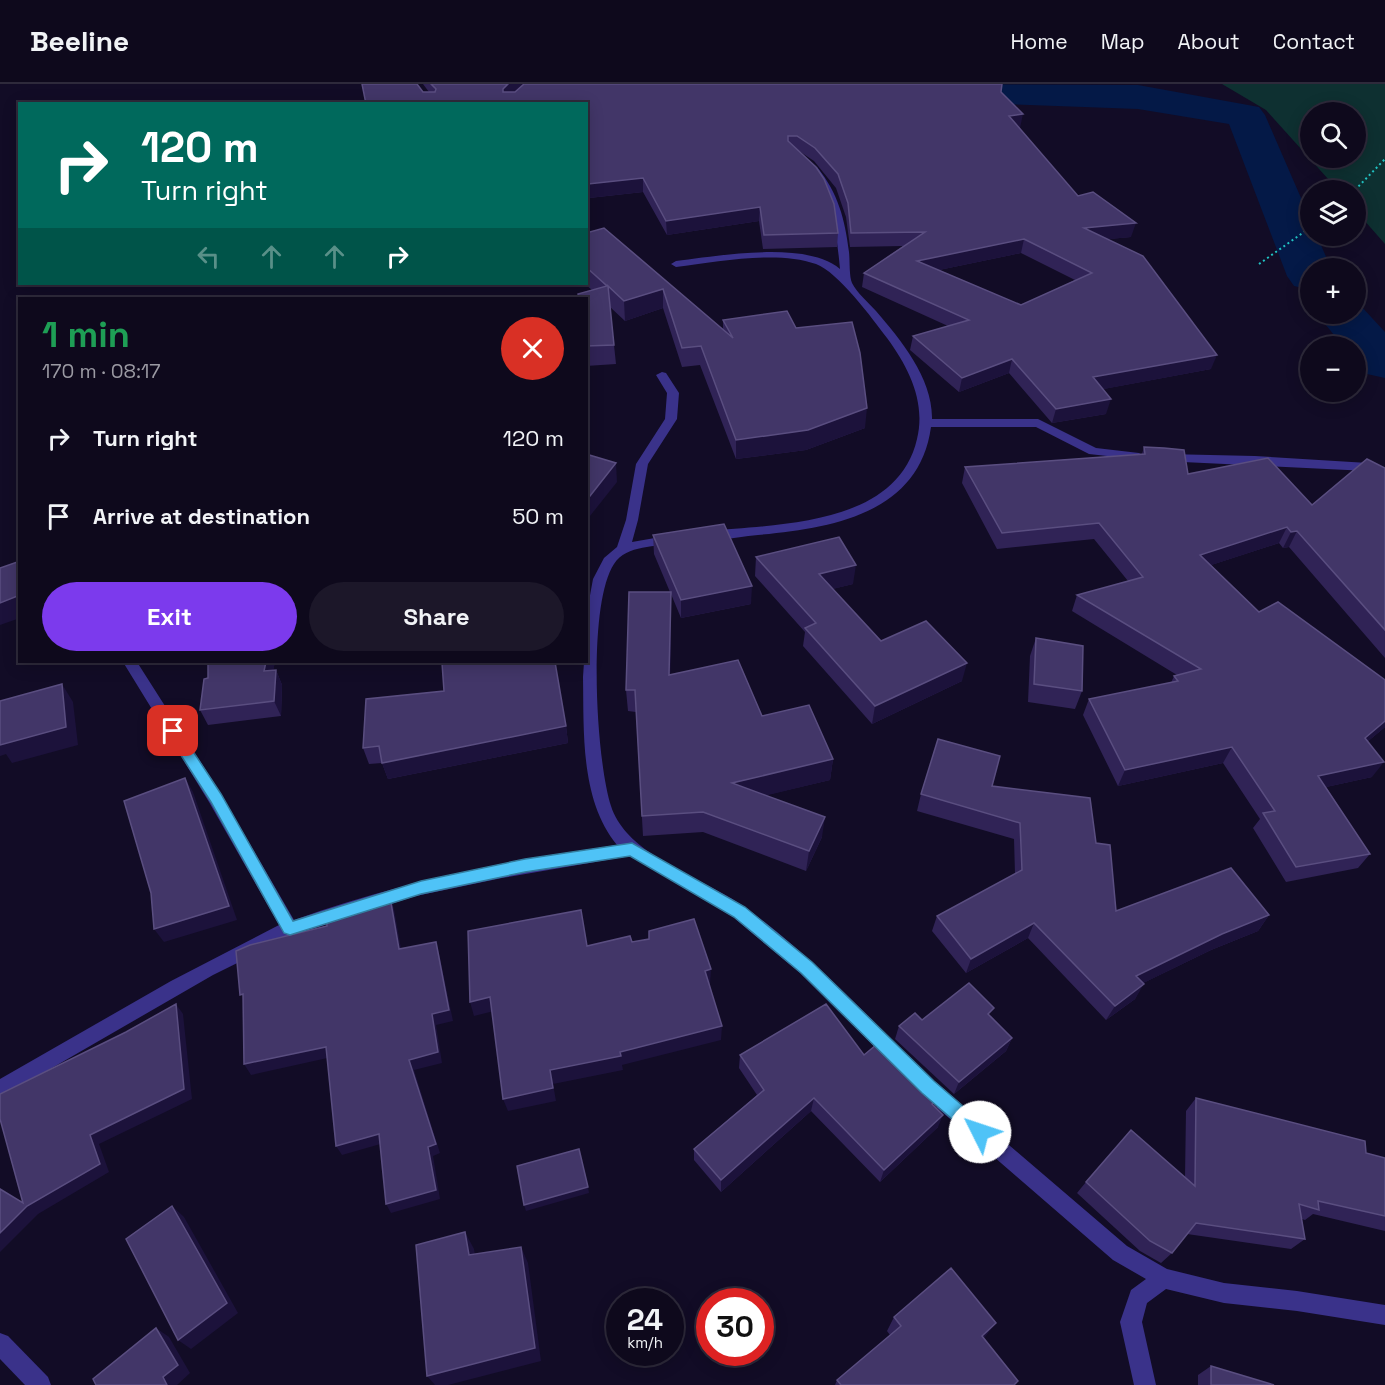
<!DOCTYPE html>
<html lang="en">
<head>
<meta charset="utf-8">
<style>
  :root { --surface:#0e091c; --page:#1c1729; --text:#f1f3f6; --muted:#9b9aa3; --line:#2e2a3b; --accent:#7c3aed }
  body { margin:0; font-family:"Space Grotesk",sans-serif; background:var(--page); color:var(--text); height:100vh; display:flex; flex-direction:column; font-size:22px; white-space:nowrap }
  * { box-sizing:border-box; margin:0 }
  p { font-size:20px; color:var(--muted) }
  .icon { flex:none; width:33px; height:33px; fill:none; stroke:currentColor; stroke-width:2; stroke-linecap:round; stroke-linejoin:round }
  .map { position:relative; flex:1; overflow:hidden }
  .panel { position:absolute; left:18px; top:213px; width:570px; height:366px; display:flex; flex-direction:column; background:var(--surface); border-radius:0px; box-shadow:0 3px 15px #0003,0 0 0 2px var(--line) }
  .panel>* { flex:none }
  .banner { position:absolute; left:18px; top:18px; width:570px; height:183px; border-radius:0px; box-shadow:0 3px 15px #0003,0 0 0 2px var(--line); background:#00695c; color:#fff; overflow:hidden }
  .buttons { position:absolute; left:1300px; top:18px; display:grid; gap:12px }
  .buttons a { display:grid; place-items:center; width:66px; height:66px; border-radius:50%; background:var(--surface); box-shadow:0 3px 15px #0003,0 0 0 2px var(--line); font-size:30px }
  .speed { position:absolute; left:606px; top:1204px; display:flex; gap:12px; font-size:30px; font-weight:700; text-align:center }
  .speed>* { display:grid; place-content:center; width:78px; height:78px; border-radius:50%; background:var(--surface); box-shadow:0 3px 15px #0003,0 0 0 2px var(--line); line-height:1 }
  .speed small { font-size:15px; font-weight:400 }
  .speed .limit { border:9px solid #d22; background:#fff; color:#111 }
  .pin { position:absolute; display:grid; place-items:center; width:51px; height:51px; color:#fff; margin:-26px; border-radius:12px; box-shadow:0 3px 9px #0006 }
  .me { position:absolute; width:66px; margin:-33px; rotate:311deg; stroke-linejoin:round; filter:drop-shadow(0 0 4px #0008) }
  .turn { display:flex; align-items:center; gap:21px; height:126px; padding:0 24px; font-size:27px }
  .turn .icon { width:78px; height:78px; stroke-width:2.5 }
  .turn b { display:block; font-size:42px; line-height:51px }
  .lanes { display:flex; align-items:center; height:57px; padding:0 24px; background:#0003; justify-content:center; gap:30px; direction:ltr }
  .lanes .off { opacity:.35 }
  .round { display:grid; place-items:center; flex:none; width:63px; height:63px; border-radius:32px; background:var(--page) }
  .overview { display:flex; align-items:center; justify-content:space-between; height:102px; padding:0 24px }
  h1 { font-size:36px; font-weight:700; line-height:45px; color:#1e9e55 }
  .button { display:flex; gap:12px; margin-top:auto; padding:12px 24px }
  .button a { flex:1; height:69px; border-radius:36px; background:var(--accent); color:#fff; font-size:24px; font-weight:700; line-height:69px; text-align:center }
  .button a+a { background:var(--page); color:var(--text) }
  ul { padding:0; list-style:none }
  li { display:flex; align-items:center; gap:18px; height:78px; padding:0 24px }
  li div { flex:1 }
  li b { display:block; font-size:22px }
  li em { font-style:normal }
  header { display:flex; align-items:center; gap:36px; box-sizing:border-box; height:84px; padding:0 30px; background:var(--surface); border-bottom:2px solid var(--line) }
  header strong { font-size:28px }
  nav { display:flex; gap:33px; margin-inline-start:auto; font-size:21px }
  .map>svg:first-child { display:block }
</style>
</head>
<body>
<header>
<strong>Beeline</strong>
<nav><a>Home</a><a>Map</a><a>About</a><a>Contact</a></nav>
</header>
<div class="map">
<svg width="1385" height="1301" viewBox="0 0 1385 1301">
  <rect width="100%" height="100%" fill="#120c26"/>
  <path fill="#0e3031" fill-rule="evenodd" d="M 1222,0 L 1385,0 L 1385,160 L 1356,127 L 1356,106 L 1338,106 L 1266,26 ZM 1311,28 L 1356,28 L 1356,74 L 1311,74 Z"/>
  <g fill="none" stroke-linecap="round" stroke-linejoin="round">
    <g fill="#041947" fill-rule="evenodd">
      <polygon points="907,0 1138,1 1259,23 1265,31 1311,137 1311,152 1317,152 1331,184 1311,184 1311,206 1294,202 1287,192 1229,40 1138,25 953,18 912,8"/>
      <polygon points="1356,219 1359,220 1385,248 1385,294 1367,290 1356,277 1356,262 1343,262 1317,230 1356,230"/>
    </g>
    <g stroke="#21c3c3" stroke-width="2" stroke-dasharray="2 3" stroke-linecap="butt">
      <polyline points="1355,106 1385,75"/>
      <polyline points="1259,180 1311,143"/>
    </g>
    <g fill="#3a328a" fill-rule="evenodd">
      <path d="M 811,83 L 817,83 C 838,109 845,135 849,168 C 850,177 849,192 852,199 C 857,209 869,219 876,227 C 901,256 933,295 932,335 L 1038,335 L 1096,364 L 1139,369 L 1145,373 L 1143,376 L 1089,370 L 1036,343 L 931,343 C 919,430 832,444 758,451 C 742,452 719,458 703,454 L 702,451 L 708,447 C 778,440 897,442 917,355 C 926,318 909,284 887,254 C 872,234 838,188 816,180 C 776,166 718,178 676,183 L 671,180 L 676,177 C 718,172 806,156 840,185 C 836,145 834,118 809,85 Z"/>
      <path d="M 662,288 L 666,289 L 679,309 L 677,335 L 648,380 L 638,436 L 632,458 L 672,451 L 678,455 L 677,458 C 656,464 627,460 614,480 C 587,521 596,676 611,722 C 614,732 620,741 627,749 C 653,779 713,800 746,824 C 802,865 851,915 900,964 L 903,970 L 900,976 L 894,979 L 888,976 L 800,889 L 733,833 L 630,772 L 502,794 L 416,812 L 296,850 L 213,891 L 0,1014 L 0,995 L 171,897 L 279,841 L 209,718 L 123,578 L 137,578 L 221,710 L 294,836 C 399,798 507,778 617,761 C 580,716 584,648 583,593 L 584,578 L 586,578 L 586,533 L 593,495 L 604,474 L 617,463 L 626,436 L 636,380 L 665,335 L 667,309 L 656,291 Z"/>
      <polygon points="1166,370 1255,372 1368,379 1374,383 1368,387 1162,377 1160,374"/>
      <polygon points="926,993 933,996 1127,1162 1167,1185 1224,1199 1297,1207 1385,1221 1385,1241 1297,1227 1224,1219 1166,1205 1147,1219 1142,1238 1156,1301 1134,1301 1120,1238 1131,1206 1146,1195 1113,1176 919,1008 917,1002 919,996"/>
      <polygon points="0,1249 8,1252 48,1293 51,1301 25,1301 0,1275"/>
    </g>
  </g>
  <g fill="#302356" fill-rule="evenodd">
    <path d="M 423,0 L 523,0 L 514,8 L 1001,8 L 1020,44 L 1019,44 L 1078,112 L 1131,153 L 1108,155 L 1211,285 L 1103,305 L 1106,330 L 1052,339 L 1009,289 L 959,308 L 910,266 L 913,252 L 948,242 L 862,203 L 864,189 L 903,162 L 850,163 L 846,133 L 836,104 L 814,77 L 799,67 L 838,149 L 837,163 L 763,165 L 759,137 L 667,151 L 643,108 L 589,114 L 586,109 L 586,20 L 423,8 L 429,8 ZM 1021,169 L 1075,196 L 1021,221 L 939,186 Z"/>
    <polygon points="586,149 723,245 723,236 796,244 865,344 806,366 736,375 700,281 682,283 663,224 625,237 610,223 616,280 586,282 586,214 592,206 585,200 586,200"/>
    <polygon points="1144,363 1188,390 1312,421 1385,384 1385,574 1289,463 1283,464 1279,459 1211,481 1259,528 1385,596 1385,643 1367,658 1372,693 1326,703 1370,770 1358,784 1286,798 1253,744 1260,735 1223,679 1118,702 1083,631 1089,615 1171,599 1174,592 1177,591 1072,527 1077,511 1128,497 1094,455 997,465 962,399 965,383 1142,370"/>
    <polygon points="653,451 751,520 681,534 671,510 670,591 762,632 833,675 830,696 766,711 822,753 806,787 703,748 643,752 636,628 628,627 626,606 670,508 654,470"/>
    <polygon points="756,473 853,500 832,505 881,557 962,597 872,640 803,562 805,548 755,492"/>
    <polygon points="1036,554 1082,607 1075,625 1028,618 1030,572"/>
    <polygon points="208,578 275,578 273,586 276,586 282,601 281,632 208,641 200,626 208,594"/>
    <polygon points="566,642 568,659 388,695 382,679 369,680 363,664"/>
    <polygon points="992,702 1096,759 1116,827 1269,831 1258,847 1211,866 1143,899 1135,915 1106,936 1028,854 966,889 932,847 937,832 1015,790 1014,755 917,727 921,710"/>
    <polygon points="991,932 1012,954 1006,967 954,1010 895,955 899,942 922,936"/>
    <polygon points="740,971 864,971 936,1024 938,1043 880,1098 811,1027 721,1108 694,1076 694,1065 757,1011 739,984"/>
    <polygon points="1196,1014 1366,1069 1385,1074 1385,1147 1313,1130 1305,1136 1302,1135 1305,1155 1291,1165 1187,1150 1172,1169 1161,1179 1140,1167 1077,1109 1086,1098 1185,1093 1186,1027"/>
    <polygon points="894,1233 983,1254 1014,1301 835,1301 837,1296 890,1251 887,1247"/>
    <polygon points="1211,1282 1274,1301 1198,1301 1198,1291"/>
  </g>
  <g fill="#1c123b">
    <polygon points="508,0 523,0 504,18 503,5"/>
    <polygon points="1023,30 1020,44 1006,45 1009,32"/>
    <polygon points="643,94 643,108 589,114 588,100"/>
    <polygon points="760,123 759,137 667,151 666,137"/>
    <polygon points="1136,139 1131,153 1080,158 1084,144"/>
    <polygon points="1024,155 1021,169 915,191 917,177"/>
    <polygon points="663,205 663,224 625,237 624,217"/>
    <polygon points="1217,271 1211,285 1088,308 1093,293"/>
    <polygon points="1012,275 1009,289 959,308 962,294"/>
    <polygon points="1111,315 1106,330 1052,339 1056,325"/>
    <polygon points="867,324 865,344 806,366 736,375 736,356"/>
    <polygon points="616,379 617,398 586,437 586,417"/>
    <polygon points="1287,443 1279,459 1193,487 1200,471"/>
    <polygon points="1297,447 1289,463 1283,464 1291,448"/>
    <polygon points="856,481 853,500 817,509 819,490"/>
    <polygon points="752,502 751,520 681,534 681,516"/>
    <polygon points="671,508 671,530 670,612 669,591"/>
    <polygon points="20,511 20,534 0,541 0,519"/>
    <polygon points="266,578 275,578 270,602 264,587"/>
    <polygon points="967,579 962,597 872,640 875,622"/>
    <polygon points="276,586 282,601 281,632 274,617"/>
    <polygon points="62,600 73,618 78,661 12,679 6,670 0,672 0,651"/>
    <polygon points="1385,637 1385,643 1354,669 1365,654"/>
    <polygon points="566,642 568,659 388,695 382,679"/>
    <polygon points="1232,663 1223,679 1118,702 1125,686"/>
    <polygon points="833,675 830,696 731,720 732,699"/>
    <polygon points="1384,678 1372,693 1308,707 1318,692"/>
    <polygon points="185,694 193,708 237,836 164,858 154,845"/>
    <polygon points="825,733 822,753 806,787 809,767"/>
    <polygon points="390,813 394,825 403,876 399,865"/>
    <polygon points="1269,831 1258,847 1211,866 1127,907 1136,892 1222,850"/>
    <polygon points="1034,839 1028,854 966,889 971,875"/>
    <polygon points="436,858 439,869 453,937 436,941 442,979 414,986 440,1069 433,1072 440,1115 391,1129 386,1120 409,976 432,930"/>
    <polygon points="711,885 710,900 705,901 705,887"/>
    <polygon points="1144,900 1135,915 1106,936 1115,922"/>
    <polygon points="490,913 494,927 474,932 470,918"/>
    <polygon points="176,920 183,930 192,1015 99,1060 109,1088 38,1130 0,1168 0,1149 27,1122 90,1051"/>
    <polygon points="722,942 721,956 622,981 623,986 553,1000 556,1017 508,1027 503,1015 550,986"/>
    <polygon points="1012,954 1006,967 954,1010 959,998"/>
    <polygon points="326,963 332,973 251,991 244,980"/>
    <polygon points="941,1012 936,1025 932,1020"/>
    <polygon points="814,1014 811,1027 721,1108 721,1096"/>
    <polygon points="943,1031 938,1043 880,1098 884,1086"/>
    <polygon points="379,1050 384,1059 342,1071 336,1062"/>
    <polygon points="588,1103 589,1109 526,1127 524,1121"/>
    <polygon points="172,1122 184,1133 238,1229 191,1265 178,1256"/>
    <polygon points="465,1148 474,1165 477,1186 469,1171"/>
    <polygon points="521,1163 528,1179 541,1277 448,1301 435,1301 427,1292"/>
    <polygon points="996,1239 985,1253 971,1266 982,1252"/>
    <polygon points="156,1244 169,1253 190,1289 177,1301 167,1301 163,1293"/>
  </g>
  <g fill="#423668" stroke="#5a4e80" stroke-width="1.5" fill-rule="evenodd">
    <path d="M 362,0 L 417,0 L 423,8 L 435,8 L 436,5 L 431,0 L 508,0 L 503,5 L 503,8 L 515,8 L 524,0 L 1002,0 L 1001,8 L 1023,30 L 1009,32 L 1078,112 L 1093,108 L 1136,139 L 1084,144 L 1143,172 L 1217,271 L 1093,293 L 1111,315 L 1056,325 L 1012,275 L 962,294 L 913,252 L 969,236 L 864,189 L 925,148 L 851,149 L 848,119 L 838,90 L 815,64 L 797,52 L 788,52 L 788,57 L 816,83 L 824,95 L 834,120 L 838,149 L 764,151 L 760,123 L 666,137 L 643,94 L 588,100 L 586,98 L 586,20 L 366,20 ZM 1024,155 L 1092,189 L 1021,221 L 917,177 Z"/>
    <polygon points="604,144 733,254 723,236 787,227 796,244 852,238 860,269 867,324 808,346 736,356 701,262 682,264 663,205 624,217 608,202 614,261 586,262 586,214 579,214 578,210 607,202 586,183 586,149"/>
    <polygon points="1144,363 1164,364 1184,366 1188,390 1268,374 1312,421 1367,375 1385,384 1385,546 1297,447 1291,448 1287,443 1200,471 1259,528 1278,518 1385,596 1385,637 1365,654 1384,678 1318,692 1370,770 1296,783 1263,729 1275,727 1232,663 1125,686 1089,615 1178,597 1174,592 1201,585 1077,511 1143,493 1099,439 1002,449 965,383 1145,370"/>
    <polygon points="586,370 616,379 586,417"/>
    <polygon points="724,440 752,502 681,516 653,451"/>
    <polygon points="839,453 856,481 819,490 881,557 926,537 967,579 875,622 805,544 816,539 756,473"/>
    <polygon points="20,477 20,511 0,519 0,484"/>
    <polygon points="629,508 671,508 669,591 738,576 762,632 809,621 833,675 732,699 825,733 809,767 703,728 642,732 635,606 626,606"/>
    <polygon points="1036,554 1083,562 1082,607 1034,600"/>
    <polygon points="208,578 266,578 264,587 276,586 274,617 200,626 204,595 208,594"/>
    <polygon points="454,578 555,578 566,642 382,679 379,662 363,664 366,615 444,607 442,579"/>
    <polygon points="62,600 66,643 0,661 0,617"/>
    <polygon points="938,655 1000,672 992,702 1090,714 1096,759 1110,761 1116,827 1231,784 1269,831 1222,850 1136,892 1144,900 1115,922 1034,839 971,875 937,832 1022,786 1020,739 921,710"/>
    <polygon points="185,694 229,822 154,845 151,809 124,717"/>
    <polygon points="390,813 399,865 436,858 449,926 432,930 438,968 409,976 436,1060 428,1063 436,1106 386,1120 379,1050 336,1062 326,963 244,980 243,910 240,911 236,867 250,861 327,842 326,830"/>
    <polygon points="581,826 587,862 630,852 632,858 649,855 649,847 694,835 711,885 705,887 722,942 620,968 621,972 550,986 553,1004 503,1015 490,913 470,918 468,847"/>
    <polygon points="969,899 994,924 988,930 1012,954 959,998 899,942 915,929 922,936"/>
    <polygon points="176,920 184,1005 90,1051 100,1080 27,1122 0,1149 0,1105 23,1119 0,1035 0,1010 126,948"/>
    <polygon points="826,920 864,971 882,956 941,1012 932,1020 943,1031 884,1086 814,1014 721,1096 694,1065 764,1006 740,971"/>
    <polygon points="1196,1014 1365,1057 1366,1069 1385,1074 1385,1132 1318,1117 1319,1126 1299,1120 1305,1155 1196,1139 1172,1169 1150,1157 1086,1098 1131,1046 1195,1102"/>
    <polygon points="579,1065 588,1103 524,1121 517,1082"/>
    <polygon points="172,1122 227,1219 178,1256 126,1155"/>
    <polygon points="465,1148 469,1171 521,1163 535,1264 427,1292 416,1161"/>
    <polygon points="951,1184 996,1239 982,1252 1018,1297 1014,1301 841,1301 837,1296 901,1242 894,1233"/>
    <polygon points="156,1244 178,1281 163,1293 167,1301 96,1301 93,1295"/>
    <polygon points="1211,1282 1274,1301 1211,1301"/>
  </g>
  <polygon fill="#4fc3f7" stroke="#337fa1" stroke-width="1.5" points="173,642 177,643 221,710 293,837 421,797 525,775 632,759 745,823 812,878 934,997 986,1042 989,1048 986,1054 980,1057 974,1054 922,1009 801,889 734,833 630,772 525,788 421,810 290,851 284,849 211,718 168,651 166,647"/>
</svg>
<div class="buttons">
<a><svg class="icon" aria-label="search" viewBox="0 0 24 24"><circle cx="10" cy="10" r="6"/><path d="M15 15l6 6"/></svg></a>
<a><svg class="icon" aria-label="layers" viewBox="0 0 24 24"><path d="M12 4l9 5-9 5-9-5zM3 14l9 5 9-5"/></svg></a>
<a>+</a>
<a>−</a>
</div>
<div class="speed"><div>24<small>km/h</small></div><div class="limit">30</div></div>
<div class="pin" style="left:173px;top:647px;background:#d93025"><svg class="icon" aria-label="arrive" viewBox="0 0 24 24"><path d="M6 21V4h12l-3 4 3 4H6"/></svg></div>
<svg class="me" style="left:980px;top:1048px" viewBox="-20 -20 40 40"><circle r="19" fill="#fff"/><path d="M0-13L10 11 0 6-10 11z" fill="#4fc3f7"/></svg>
<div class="banner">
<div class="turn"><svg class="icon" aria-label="right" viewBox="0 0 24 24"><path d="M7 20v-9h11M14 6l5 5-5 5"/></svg><div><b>120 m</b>Turn right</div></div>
<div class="lanes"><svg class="icon off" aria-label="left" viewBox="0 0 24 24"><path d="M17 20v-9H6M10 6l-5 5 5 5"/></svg><svg class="icon off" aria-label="ahead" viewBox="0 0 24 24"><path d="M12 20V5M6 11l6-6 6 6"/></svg><svg class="icon off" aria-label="ahead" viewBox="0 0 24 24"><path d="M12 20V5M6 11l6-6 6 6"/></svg><svg class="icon" aria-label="right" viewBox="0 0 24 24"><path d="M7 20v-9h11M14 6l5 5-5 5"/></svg></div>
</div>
<section class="panel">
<div class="overview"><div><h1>1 min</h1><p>170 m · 08:17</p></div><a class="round" style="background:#d93025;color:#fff"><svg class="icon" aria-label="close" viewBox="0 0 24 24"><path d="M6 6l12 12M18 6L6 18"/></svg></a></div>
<ul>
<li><svg class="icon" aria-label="right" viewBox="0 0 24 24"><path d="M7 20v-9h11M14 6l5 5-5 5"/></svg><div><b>Turn right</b></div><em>120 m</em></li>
<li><svg class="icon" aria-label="arrive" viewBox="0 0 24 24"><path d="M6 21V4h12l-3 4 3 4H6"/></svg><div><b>Arrive at destination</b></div><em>50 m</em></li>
</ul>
<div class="button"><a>Exit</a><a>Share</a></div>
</section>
</div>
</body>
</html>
